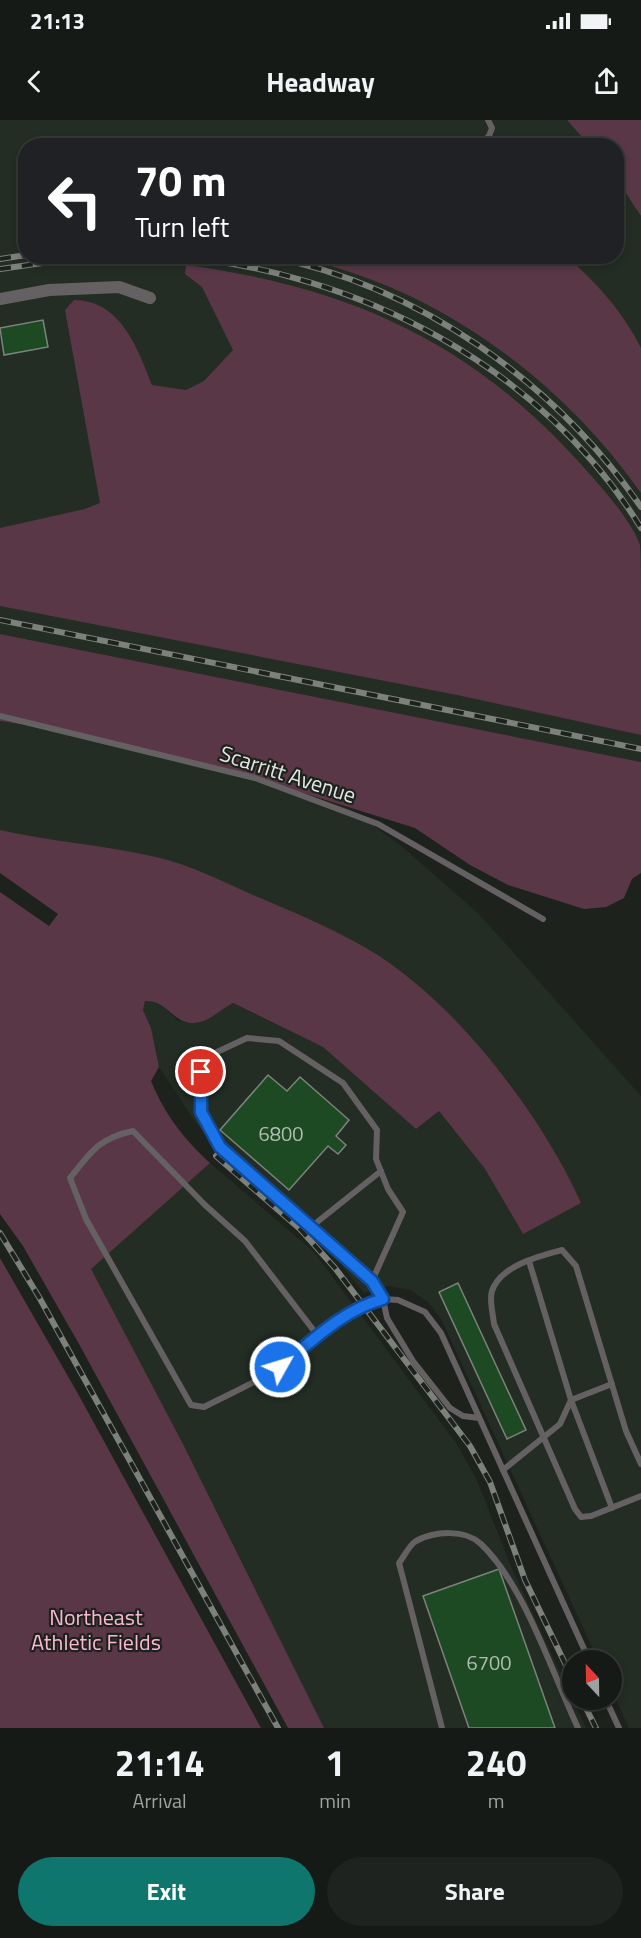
<!DOCTYPE html>
<html lang="en">
<head>
<meta charset="utf-8">
<style>
  :root { --surface:#161a16; --page:#1f231f; --text:#f1f3f6; --muted:#9ea1a1; --line:#353835; --accent:#0f766e }
  body { margin:0; font-family:"Titillium Web",sans-serif; background:var(--page); color:var(--text); height:100vh; display:flex; flex-direction:column; font-size:22px; white-space:nowrap }
  * { box-sizing:border-box; margin:0 }
  p { font-size:20px; color:var(--muted) }
  .icon { flex:none; width:33px; height:33px; fill:none; stroke:currentColor; stroke-width:2; stroke-linecap:round; stroke-linejoin:round }
  .map { position:relative; height:1608px; overflow:hidden }
  .panel { display:flex; flex-direction:column; background:var(--surface); flex:1 }
  .panel>* { flex:none }
  .hud { position:absolute; left:18px; top:18px; width:606px; height:126px; border-radius:24px; box-shadow:0 3px 9px #0003,0 0 0 2px var(--line); background:#202124; color:#fff; overflow:hidden }
  .needle { width:39px; rotate:338deg }
  .fabs { position:absolute; left:562px; top:1530px; display:grid; gap:12px }
  .fabs a { display:grid; place-items:center; width:60px; height:60px; border-radius:50%; background:var(--surface); box-shadow:0 3px 9px #0003,0 0 0 2px var(--line); font-size:30px }
  .pin { position:absolute; display:grid; place-items:center; width:51px; height:51px; color:#fff; margin:-26px; border:3px solid #fff; border-radius:50%; box-shadow:0 2px 6px #0007 }
  .me { position:absolute; width:66px; margin:-33px; rotate:51deg; stroke-linejoin:round; filter:drop-shadow(0 0 4px #0008) }
  .turn { display:flex; align-items:center; gap:21px; height:126px; padding:0 18px; font-size:27px }
  .turn .icon { width:78px; height:78px; stroke-width:2.5 }
  .turn b { display:block; font-size:42px; line-height:51px }
  .eta { display:flex; justify-content:space-evenly; align-items:center; height:102px; text-align:center }
  .eta b { font-size:36px; font-weight:700; line-height:42px }
  .cta { display:flex; gap:12px; margin-top:auto; padding:12px 18px }
  .cta a { flex:1; height:69px; border-radius:36px; background:var(--accent); color:#fff; font-size:24px; font-weight:700; line-height:69px; text-align:center }
  .cta a+a { background:var(--page); color:var(--text) }
  .status { display:flex; justify-content:space-between; align-items:center; height:42px; padding:0 30px; background:var(--surface); direction:ltr }
  .status svg { height:16px; fill:currentColor }
  header { display:flex; justify-content:space-between; align-items:center; height:78px; padding:0 18px; background:var(--surface); font-size:27px; font-weight:700 }
  .map>svg:first-child { display:block }
</style>
</head>
<body>
<div class="status"><b>21:13</b><svg viewBox="0 0 49 12"><path d="M0 12V9h3v3zM5 12V6h3v6zM10 12V3h3v9zM15 12V0h3v12zM26 1h20v11H26zM47 4h2v5h-2z"/></svg></div>
<header><svg class="icon" aria-label="back" viewBox="0 0 24 24"><path d="M15 5l-7 7 7 7"/></svg>Headway<svg class="icon" aria-label="share" viewBox="0 0 24 24"><path d="M12 15V3M7 8l5-5 5 5M5 13v7h14v-7"/></svg></header>
<div class="map">
<svg width="641" height="1608" viewBox="0 0 641 1608">
  <rect width="100%" height="100%" fill="#1d221d"/>
  <g fill="#232d24">
    <polygon points="0,0 567,0 589,25 26,26 26,136 616,136 617,60 641,96 641,642 0,514"/>
    <polygon points="0,601 64,611 240,653 350,689 399,724 480,795 641,976 641,1608 629,1608 612,1571 612,1540 598,1540 441,1199 428,1182 410,1170 388,1166 364,1173 322,1121 220,1031 196,1003 159,947 151,908 143,890 145,881 152,881 165,888 178,901 201,902 232,883 323,927 416,1009 439,991 485,1049 523,1114 538,1005 509,962 466,912 414,864 369,829 45,720 0,710"/>
    <polygon points="210,1043 314,1132 456,1323 476,1358 513,1451 586,1608 324,1608 184,1326 90,1148"/>
  </g>
  <g fill="#593746">
    <polygon points="567,0 641,0 641,96 617,60 616,26 589,25"/>
    <path d="M 566,136 C 595,161 624,193 641,228 L 641,373 C 585,294 512,229 426,184 C 387,163 345,150 302,137 Z"/>
    <path d="M 186,145 C 347,167 467,219 578,341 C 597,362 631,399 640,425 C 641,437 641,457 641,470 C 641,519 641,567 641,615 L 457,575 L 0,486 L 0,408 L 85,389 L 100,383 L 65,190 L 74,180 C 120,180 138,228 152,265 L 186,270 L 204,261 L 233,230 L 202,167 L 185,154 Z"/>
    <polygon points="0,514 641,642 641,753 632,759 624,778 606,787 584,789 508,765 470,745 415,708 240,653 64,611 0,601"/>
    <path d="M 0,710 C 52,722 105,725 156,737 C 190,745 222,761 253,775 C 292,791 332,808 368,829 C 455,881 540,992 581,1083 L 523,1114 L 485,1049 L 439,991 L 416,1009 L 323,927 L 233,883 C 223,888 210,900 200,902 C 175,909 168,879 145,881 L 143,890 L 151,908 L 159,947 L 151,961 C 165,995 184,1019 210,1043 L 91,1149 L 184,1326 L 324,1608 L 288,1608 L 79,1224 L 23,1126 L 0,1094 L 0,772 L 49,806 L 58,794 L 0,753 Z"/>
    <polygon points="0,1138 77,1272 261,1608 0,1608"/>
  </g>
  <g fill="#1d4a23" stroke="#7c837c" stroke-width="1.5">
    <polygon points="43,200 48,227 4,235 0,208"/>
    <polygon points="268,955 287,971 300,957 349,1000 336,1016 346,1025 338,1034 328,1026 289,1070 220,1010"/>
    <polygon points="458,1163 526,1310 507,1319 439,1172"/>
    <polygon points="499,1449 555,1608 469,1608 423,1476"/>
  </g>
  <g fill="none" stroke-linecap="round" stroke-linejoin="round">
    <g stroke="#656162" stroke-width="6">
      <polyline points="478,26 489,16 492,8 488,0"/>
      <polyline points="0,596 255,658 378,704 543,799"/>
      <polyline points="311,1107 381,1051"/>
      <polyline points="529,1141 571,1280 612,1388"/>
      <path d="M 318,1216 L 245,1121 L 205,1085 L 133,1011 C 99,1018 91,1032 70,1058 L 86,1099 L 191,1285 L 204,1287 C 229,1274 255,1263 279,1248 C 315,1224 340,1190 383,1179 L 372,1161 L 220,1027 L 201,992 L 201,952 L 217,932 L 247,918 L 279,921 L 343,963 L 377,1010 L 376,1039 L 388,1069 L 403,1092 L 372,1161"/>
      <polyline points="479,1298 463,1296 450,1288 413,1241 387,1198 383,1179 398,1180 425,1192 441,1213 589,1540"/>
      <path d="M 641,1344 L 626,1311 L 576,1146 L 562,1130 C 539,1136 500,1146 492,1171 C 489,1180 493,1194 494,1204 L 575,1389 L 581,1397 L 591,1396 L 641,1376"/>
      <polyline points="503,1350 560,1304 571,1280 612,1264"/>
      <polyline points="606,1580 619,1608"/>
      <path d="M 442,1608 L 399,1443 C 404,1437 409,1425 416,1421 C 435,1411 465,1409 481,1424 C 525,1466 552,1553 578,1608"/>
    </g>
    <polyline stroke="#656162" stroke-width="12" points="0,179 49,170 119,167 150,178"/>
    <defs>
      <g id="rail">
        <path d="M 171,136 C 357,151 542,246 641,408"/>
        <path d="M 268,136 C 419,166 554,261 641,387"/>
        <polyline points="0,139 26,135"/>
        <polyline points="0,149 92,136"/>
        <polyline points="0,500 641,629"/>
        <polyline points="216,1036 300,1109 335,1148 470,1326 490,1362 525,1460 573,1560"/>
        <polyline points="0,1113 39,1177 278,1608"/>
        <polyline points="582,1580 596,1608"/>
      </g>
    </defs>
    <use href="#rail" stroke="#7c817c" stroke-width="6"/>
    <use href="#rail" stroke="#1d221d" stroke-width="4" stroke-dasharray="11" stroke-linecap="butt"/>
  </g>
  <g fill="none" stroke-linecap="round" stroke-linejoin="round">
    <defs>
      <path id="route" d="M 201,952 L 201,992 L 220,1027 L 372,1161 L 383,1179 C 343,1190 312,1221 280,1247"/>
    </defs>
    <use href="#route" stroke="#114b97" stroke-width="15"/>
    <use href="#route" stroke="#1a73e8" stroke-width="10"/>
  </g>
  <g text-anchor="middle" dominant-baseline="central" stroke-width="4.5" stroke-linejoin="round" paint-order="stroke">
    <g font-size="20" fill="#b1bfb2">
      <text x="281" y="1013">6800</text>
      <text x="489" y="1542">6700</text>
    </g>
    <g font-size="22" fill="#e2e6e2" stroke="#1d221d">
      <text transform="translate(288 654) rotate(18)">Scarritt Avenue</text>
    </g>
    <g font-size="22" fill="#fdb7d5" stroke="#1d221d">
      <text x="96" y="1497">Northeast<tspan x="96" dy="25">Athletic Fields</tspan></text>
    </g>
  </g>
</svg>
<div class="fabs">
<a><svg class="needle" viewBox="-14 -14 28 28"><path d="M0-13l5 13h-10z" fill="#e53935"/><path d="M0 13l5-13h-10z" fill="#9ea1a1"/></svg></a>
</div>
<div class="pin" style="left:201px;top:952px;background:#d93025"><svg class="icon" aria-label="arrive" viewBox="0 0 24 24"><path d="M6 21V4h12l-3 4 3 4H6"/></svg></div>
<svg class="me" style="left:280px;top:1247px" viewBox="-20 -20 40 40"><circle r="17" fill="#1a73e8" stroke="#fff" stroke-width="3"/><path d="M0-11L8 9 0 5-8 9z" fill="#fff"/></svg>
<div class="hud">
<div class="turn"><svg class="icon" aria-label="left" viewBox="0 0 24 24"><path d="M17 20v-9H6M10 6l-5 5 5 5"/></svg><div><b>70 m</b>Turn left</div></div>
</div>
</div>
<section class="panel">
<div class="eta">
<div><b>21:14</b><p>Arrival</p></div>
<div><b>1</b><p>min</p></div>
<div><b>240</b><p>m</p></div>
</div>
<div class="cta"><a>Exit</a><a>Share</a></div>
</section>
</body>
</html>
